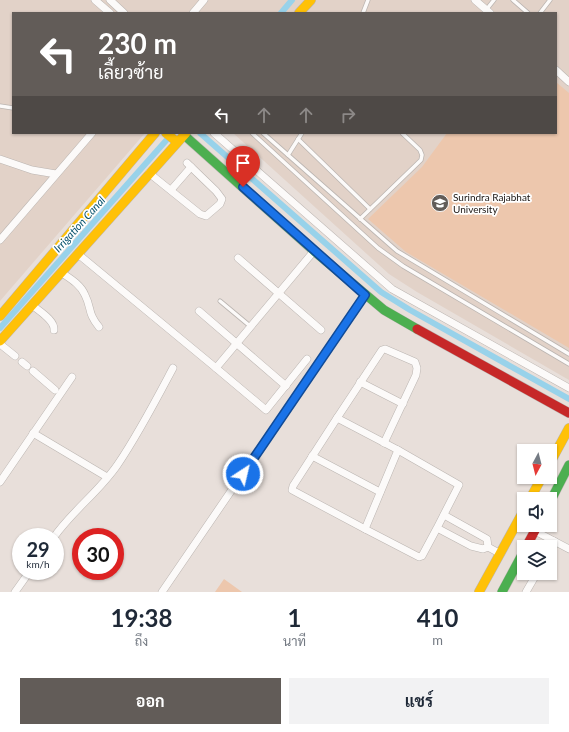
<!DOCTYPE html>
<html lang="th">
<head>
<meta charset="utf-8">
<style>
  :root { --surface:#fff; --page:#f2f2f3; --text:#1f2937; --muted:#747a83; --accent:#625c58 }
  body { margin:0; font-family:Lato,Sarabun,sans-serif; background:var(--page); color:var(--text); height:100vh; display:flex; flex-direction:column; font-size:15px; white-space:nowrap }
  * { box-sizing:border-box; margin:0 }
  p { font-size:13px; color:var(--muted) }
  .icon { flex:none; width:22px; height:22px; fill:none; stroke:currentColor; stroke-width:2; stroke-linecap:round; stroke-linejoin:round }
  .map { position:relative; height:592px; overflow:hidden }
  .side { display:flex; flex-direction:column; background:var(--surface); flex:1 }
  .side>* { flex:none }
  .guide { position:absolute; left:12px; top:12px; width:545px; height:122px; border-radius:0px; box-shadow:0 1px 3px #0004; background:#625c58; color:#fff; overflow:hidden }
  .needle { width:26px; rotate:187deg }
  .controls { position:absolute; left:517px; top:444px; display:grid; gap:8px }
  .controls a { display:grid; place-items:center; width:40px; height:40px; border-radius:0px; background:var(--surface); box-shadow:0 1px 3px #0004; font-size:20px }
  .speed { position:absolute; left:12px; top:528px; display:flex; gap:8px; font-size:20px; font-weight:700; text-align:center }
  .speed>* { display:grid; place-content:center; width:52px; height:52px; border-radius:50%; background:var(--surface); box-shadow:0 1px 3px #0004; line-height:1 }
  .speed small { font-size:10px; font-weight:400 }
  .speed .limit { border:6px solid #d22; background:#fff; color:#111 }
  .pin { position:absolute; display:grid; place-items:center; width:34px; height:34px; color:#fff; margin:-41px -17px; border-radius:50% 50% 50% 0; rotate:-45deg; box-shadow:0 0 4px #0007 }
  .pin .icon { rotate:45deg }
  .me { position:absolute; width:44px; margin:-22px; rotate:35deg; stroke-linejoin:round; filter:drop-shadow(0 0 3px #0008) }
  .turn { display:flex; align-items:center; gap:14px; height:84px; padding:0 20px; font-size:18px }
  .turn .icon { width:52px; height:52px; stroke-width:2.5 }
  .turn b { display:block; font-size:28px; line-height:34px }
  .lanes { display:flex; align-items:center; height:38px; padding:0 20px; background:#0003; justify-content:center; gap:20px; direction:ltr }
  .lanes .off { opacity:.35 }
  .eta { display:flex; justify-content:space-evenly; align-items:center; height:68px; text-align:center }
  .eta b { font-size:24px; font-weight:700; line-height:28px }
  .cta { display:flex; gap:8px; margin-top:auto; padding:8px 20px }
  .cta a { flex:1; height:46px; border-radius:0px; background:var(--accent); color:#fff; font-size:16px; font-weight:700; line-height:46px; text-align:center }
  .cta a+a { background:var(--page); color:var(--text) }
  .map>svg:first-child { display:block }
</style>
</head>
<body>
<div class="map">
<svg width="569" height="592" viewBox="0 0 569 592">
  <rect width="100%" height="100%" fill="#e8dfda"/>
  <polygon fill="#e2d2c8" points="0,0 569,0 569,380 417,292 389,274 233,133 556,133 556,13 13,13 13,133 145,133 0,301"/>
  <g fill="#edc7ad">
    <polygon points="556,82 569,93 569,348 406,252 368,219 422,167 447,133 556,133"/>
    <polygon points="224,579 242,592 215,592"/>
  </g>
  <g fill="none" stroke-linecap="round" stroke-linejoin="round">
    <g stroke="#98d2ea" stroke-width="6">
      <polyline points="281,13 292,0"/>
      <polyline points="200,133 381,292 410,310 569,399"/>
      <polyline points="0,328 171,135"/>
    </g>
    <defs>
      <g id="lane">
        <polyline points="513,0 528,13"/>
        <polyline points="486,10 494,0"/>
        <polyline points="363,13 368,0"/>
        <polyline points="540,13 550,0"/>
        <polyline points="0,106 13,108"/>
        <polyline points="252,133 378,248 403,266 569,364"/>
        <polyline points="263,133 397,251 569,354"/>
        <polyline points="298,139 370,209"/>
        <polyline points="288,155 302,133"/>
        <polyline points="360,219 421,160 422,155 420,150 402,133"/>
        <polyline points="220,301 250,326"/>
      </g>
      <g id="street">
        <polyline points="95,0 110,13"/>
        <polyline points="110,0 124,13"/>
        <polyline points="475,0 490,13"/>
        <polyline points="193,13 204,0"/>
        <polyline points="556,70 569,82"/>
        <polyline points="214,133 392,289 569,388"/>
        <polyline points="0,159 32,170 56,174"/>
        <polyline points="149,173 200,214 206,216 220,204 222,199 216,191 187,163"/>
        <polyline points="171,190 191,167"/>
        <polyline points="0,240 92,133"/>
        <polyline points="78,254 216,368 314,251"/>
        <polyline points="238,258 321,330"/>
        <path d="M 62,273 C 71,279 81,285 85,295 C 92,309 87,312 99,327"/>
        <path d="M 32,305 C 39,311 55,320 54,330"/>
        <polyline points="199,311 286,386"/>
        <polyline points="0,344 15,356"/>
        <polyline points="22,362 27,366"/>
        <polyline points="216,368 266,410 307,359"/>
        <polyline points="33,371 55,390"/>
        <polyline points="360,382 403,404"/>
        <polyline points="337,418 382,350 385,349 415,362 417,368 416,375 384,443"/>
        <polyline points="33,433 107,477"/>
        <polyline points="312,456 380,492"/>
        <polyline points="0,482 72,377"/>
        <polyline points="444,515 487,539 488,547"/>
        <polyline points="437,528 459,485 398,450 365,529 419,557 422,556 437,528 471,546 483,549 488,547 499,553"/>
        <polyline points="365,529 292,490 293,486 337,418 398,450"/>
        <polyline points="535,531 569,549"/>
        <path d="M 54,537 C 73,510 100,491 118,464 C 139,433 156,400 173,368"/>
        <polyline points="550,548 554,541"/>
        <polyline points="15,592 30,571"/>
        <polyline points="162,592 365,295"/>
        <polyline points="526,592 537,573"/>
      </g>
      <g id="fast">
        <polyline points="184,135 314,251 384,310 417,329"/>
        <polyline points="550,502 569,465"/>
        <polyline points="502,592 524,551"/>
      </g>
      <g id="slow">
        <polyline points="299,13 311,0"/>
        <polyline points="166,133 177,142"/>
        <polyline points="0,316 155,133"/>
        <polyline points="0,341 186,133"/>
        <polyline points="550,463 569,428"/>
        <polyline points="530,499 542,477"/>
        <polyline points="479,592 524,510"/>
      </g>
      <g id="jam">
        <polyline points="417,329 569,413"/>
        <polyline points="526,547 538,525"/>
      </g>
    </defs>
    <use href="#lane" stroke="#bbb5b1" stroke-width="5"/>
    <use href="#street" stroke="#bbb5b1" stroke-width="8"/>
    <use href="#fast" stroke="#bbb5b1" stroke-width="10"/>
    <use href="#slow" stroke="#bbb5b1" stroke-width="10"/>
    <use href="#jam" stroke="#bbb5b1" stroke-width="10"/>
    <use href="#lane" stroke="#fcfaf9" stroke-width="3.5"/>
    <use href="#street" stroke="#fcfaf9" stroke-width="7"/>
    <use href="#fast" stroke="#4caf50" stroke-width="9"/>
    <use href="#slow" stroke="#ffc107" stroke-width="9"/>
    <use href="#jam" stroke="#c62828" stroke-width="9"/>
  </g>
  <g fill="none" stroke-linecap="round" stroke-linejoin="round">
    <defs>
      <polyline id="route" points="243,187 365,295 243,474"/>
    </defs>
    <use href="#route" stroke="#114b97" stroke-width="10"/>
    <use href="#route" stroke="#1a73e8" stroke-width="7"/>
  </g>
  <defs>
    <symbol id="university-disc" viewBox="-11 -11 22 22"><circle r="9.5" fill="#625c58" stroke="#fff"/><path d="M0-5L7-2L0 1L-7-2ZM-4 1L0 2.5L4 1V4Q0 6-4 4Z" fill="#fff"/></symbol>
  </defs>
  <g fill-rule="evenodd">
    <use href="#university-disc" x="430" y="193" width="20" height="20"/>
  </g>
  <g text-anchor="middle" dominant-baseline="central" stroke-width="3.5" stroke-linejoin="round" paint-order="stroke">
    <g font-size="10" fill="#1a1512" stroke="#fff" text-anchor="start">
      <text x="453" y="197">Surindra Rajabhat<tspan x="453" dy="12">University</tspan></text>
    </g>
    <g font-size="11" font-style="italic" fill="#09536c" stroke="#fff">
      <text transform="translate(79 224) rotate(-48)">Irrigation Canal</text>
    </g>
  </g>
</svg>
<div class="controls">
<a><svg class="needle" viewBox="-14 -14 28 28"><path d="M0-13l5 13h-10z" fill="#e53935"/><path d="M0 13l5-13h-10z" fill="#747a83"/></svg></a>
<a><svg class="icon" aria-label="sound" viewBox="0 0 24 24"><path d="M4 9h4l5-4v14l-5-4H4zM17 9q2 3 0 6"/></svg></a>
<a><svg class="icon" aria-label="layers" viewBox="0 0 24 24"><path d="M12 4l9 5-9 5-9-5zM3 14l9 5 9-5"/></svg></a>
</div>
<div class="speed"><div>29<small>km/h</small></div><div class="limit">30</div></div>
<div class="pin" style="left:243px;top:187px;background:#d93025"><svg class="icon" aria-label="arrive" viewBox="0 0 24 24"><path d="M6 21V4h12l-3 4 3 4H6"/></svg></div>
<svg class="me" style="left:243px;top:474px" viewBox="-20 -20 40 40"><circle r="17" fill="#1a73e8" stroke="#fff" stroke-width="3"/><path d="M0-11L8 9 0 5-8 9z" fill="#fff"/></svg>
<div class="guide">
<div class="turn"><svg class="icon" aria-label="left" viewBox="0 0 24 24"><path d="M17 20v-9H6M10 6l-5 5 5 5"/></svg><div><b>230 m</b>เลี้ยวซ้าย</div></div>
<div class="lanes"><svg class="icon" aria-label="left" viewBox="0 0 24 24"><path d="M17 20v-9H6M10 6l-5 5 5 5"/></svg><svg class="icon off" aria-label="ahead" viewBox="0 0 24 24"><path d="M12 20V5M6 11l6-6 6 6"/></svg><svg class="icon off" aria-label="ahead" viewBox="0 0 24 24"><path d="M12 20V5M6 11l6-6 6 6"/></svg><svg class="icon off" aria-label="right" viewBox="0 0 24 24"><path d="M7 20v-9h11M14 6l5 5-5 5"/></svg></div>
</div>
</div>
<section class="side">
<div class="eta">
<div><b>19:38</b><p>ถึง</p></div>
<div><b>1</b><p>นาที</p></div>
<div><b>410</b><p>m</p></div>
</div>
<div class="cta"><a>ออก</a><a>แชร์</a></div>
</section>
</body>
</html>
